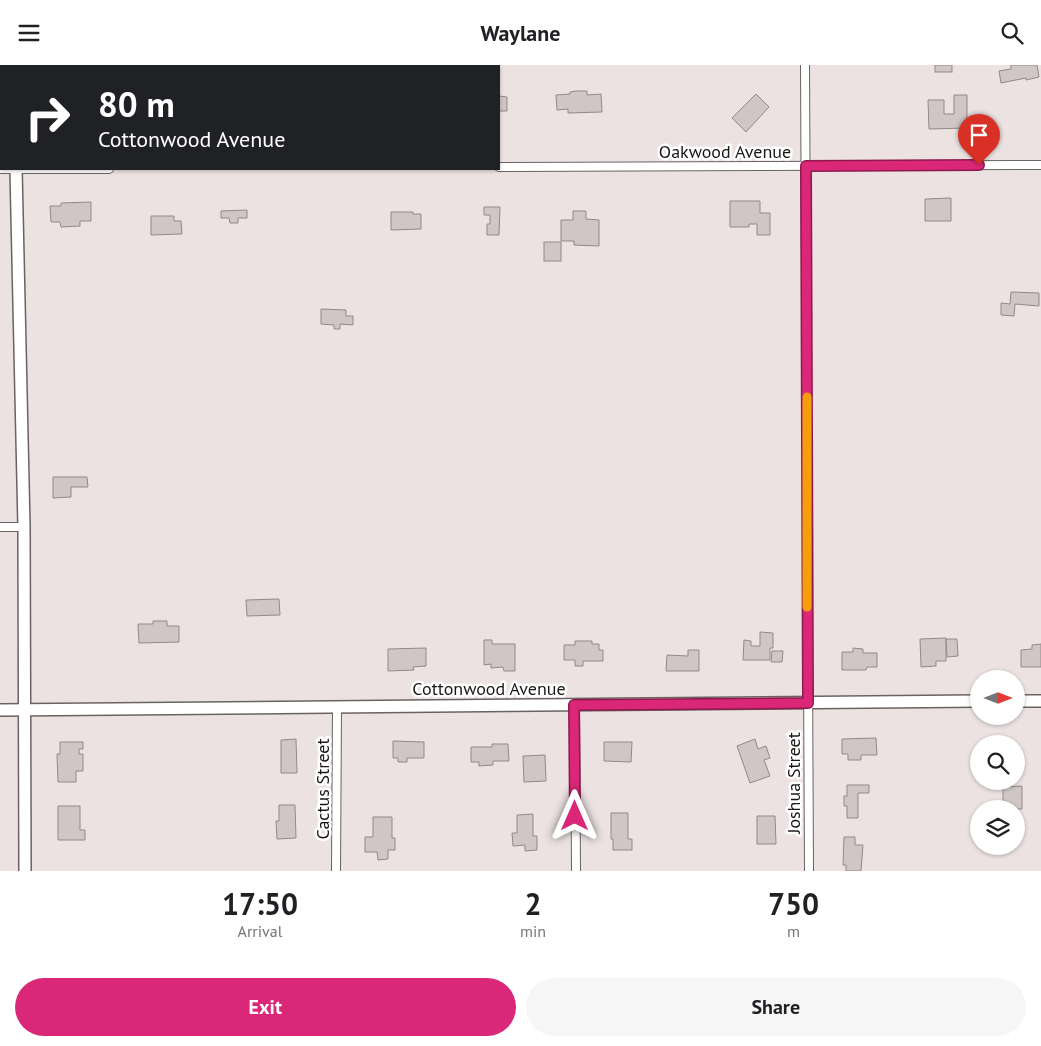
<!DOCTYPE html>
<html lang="en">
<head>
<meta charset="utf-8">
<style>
  :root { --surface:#fff; --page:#f6f6f6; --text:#202124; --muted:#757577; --accent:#db2777 }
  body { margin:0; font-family:"PT Sans",sans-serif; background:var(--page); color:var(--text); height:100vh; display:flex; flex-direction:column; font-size:19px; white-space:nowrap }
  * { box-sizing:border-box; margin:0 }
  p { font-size:16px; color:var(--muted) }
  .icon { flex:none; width:28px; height:28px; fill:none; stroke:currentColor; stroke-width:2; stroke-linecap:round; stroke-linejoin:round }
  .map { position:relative; height:806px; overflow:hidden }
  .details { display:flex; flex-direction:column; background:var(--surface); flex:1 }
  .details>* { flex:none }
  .top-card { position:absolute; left:0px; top:0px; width:500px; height:105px; box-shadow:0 1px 4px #0004; background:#202124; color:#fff; overflow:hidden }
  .needle { width:32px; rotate:90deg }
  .fabs { position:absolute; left:970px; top:605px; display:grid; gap:10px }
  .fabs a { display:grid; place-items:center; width:55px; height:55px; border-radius:50%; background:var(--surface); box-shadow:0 1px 4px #0004; font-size:25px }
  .pin { position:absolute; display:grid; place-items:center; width:42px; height:42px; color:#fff; margin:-51px -21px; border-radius:50% 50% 50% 0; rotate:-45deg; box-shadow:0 0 5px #0007 }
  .pin .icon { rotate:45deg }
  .me { position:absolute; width:55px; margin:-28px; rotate:0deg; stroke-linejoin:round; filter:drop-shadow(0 0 4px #0008) }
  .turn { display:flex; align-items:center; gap:18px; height:105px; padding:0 15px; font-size:22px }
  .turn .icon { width:65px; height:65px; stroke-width:2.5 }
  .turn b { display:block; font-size:35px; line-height:42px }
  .eta { display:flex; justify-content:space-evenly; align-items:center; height:85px; text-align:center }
  .eta b { font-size:30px; font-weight:800; line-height:35px }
  .action { display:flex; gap:10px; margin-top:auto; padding:10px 15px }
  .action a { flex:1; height:58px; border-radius:30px; background:var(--accent); color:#fff; font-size:20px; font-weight:800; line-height:58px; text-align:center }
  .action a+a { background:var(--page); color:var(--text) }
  header { display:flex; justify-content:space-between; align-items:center; height:65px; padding:0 15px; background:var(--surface); font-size:22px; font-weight:800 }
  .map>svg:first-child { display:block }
</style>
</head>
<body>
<header><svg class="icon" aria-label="menu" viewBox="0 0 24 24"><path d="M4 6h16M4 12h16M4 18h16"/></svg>Waylane<svg class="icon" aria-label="search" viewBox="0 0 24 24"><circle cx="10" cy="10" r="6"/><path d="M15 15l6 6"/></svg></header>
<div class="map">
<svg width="1041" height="806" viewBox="0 0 1041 806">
  <rect width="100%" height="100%" fill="#ece2e2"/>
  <g fill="#d0c6c6" stroke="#928988">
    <rect x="935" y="0" width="17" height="7"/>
    <polygon points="1011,0 1037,0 1039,12 1026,15 1026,13 1001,18 999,6 1011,4"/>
    <polygon points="576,26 587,26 587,30 601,29 602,47 568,48 568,44 557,45 556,30 570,29 570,27"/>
    <polygon points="756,29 769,42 746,67 732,53"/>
    <polygon points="954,30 967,30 967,63 929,64 928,35 944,35 944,49 954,49"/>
    <polygon points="499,31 507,32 507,46 499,46"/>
    <polygon points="951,133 951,156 925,156 925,134"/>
    <polygon points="730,136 760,136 760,148 770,148 770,170 757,170 757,159 749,159 749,162 730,162"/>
    <polygon points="91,137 91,156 80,156 80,161 61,162 60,157 51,157 50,141 61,141 61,138"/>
    <polygon points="484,142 500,142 499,170 487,170 487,159 490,159 490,150 484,150"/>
    <polygon points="247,145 247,153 238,153 238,158 230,158 229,153 221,153 221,146"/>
    <polygon points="573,146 586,146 586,154 599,155 599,181 574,180 574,176 561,176 561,155 573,155"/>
    <polygon points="391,147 413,147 413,149 421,149 421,164 391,165"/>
    <polygon points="151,151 174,151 174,156 181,156 182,169 151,170"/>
    <rect x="544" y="177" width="17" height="19"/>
    <polygon points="1011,227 1039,228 1039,241 1015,239 1014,251 1001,250 1001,238 1010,239"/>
    <polygon points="321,244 346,245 346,251 353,251 353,260 340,259 340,264 334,264 334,260 321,259"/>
    <polygon points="53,412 87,412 88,422 71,422 71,432 53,433"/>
    <polygon points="279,534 280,550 247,551 246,535"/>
    <polygon points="153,556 167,556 167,561 179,561 179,577 139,578 138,559 153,559"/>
    <polygon points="760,567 773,568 773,583 770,583 770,595 743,595 744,575 751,576 751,581 760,581"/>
    <polygon points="946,573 946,596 936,596 936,601 921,602 920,574"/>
    <polygon points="946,574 957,574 958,591 947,592"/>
    <polygon points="484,575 492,575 492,579 515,579 515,606 504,606 503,602 491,603 491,599 484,600"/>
    <polygon points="575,576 592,576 592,579 599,579 599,585 603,585 603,596 583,596 583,601 575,601 575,595 564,595 564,580 575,580"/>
    <polygon points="1041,579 1041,602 1021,602 1021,585 1032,584 1032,580"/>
    <polygon points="426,583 426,601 413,602 414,605 388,606 388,584"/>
    <polygon points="853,583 863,584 863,588 877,588 877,602 867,602 866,605 842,605 842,587 853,587"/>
    <polygon points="688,585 699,585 699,606 666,606 667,590 688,591"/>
    <polygon points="772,586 783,586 782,597 771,597"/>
    <polygon points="876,673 877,690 861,690 861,695 848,695 848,689 842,689 842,674"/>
    <polygon points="296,674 297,708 281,708 281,675"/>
    <polygon points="755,674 758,684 766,681 770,693 764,695 770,711 750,718 737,681"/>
    <polygon points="393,676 424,677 424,693 407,693 407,697 398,697 398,693 393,693"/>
    <polygon points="60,677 83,677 83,684 79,684 79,689 83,689 83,706 76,706 76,717 58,717 57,689 60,689"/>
    <polygon points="604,677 632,677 631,697 604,696"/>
    <polygon points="492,679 508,679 509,696 493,696 493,700 479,701 479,697 471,697 471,682 492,682"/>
    <polygon points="545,690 546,716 524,717 523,691"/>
    <polygon points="847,720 869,720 869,728 858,728 858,753 847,753 847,741 844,741 844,731 847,731"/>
    <polygon points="1022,721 1022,744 1003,744 1003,722"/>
    <polygon points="279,740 295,740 296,773 277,774 276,756 279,756"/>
    <polygon points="58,741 80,741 80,765 85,765 85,775 58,775"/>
    <polygon points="611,748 628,748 628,774 632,774 632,785 613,785 613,774 611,774"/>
    <polygon points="533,749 533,771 537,771 537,785 525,786 525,780 513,781 512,768 517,768 517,750"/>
    <polygon points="757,751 775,751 776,779 757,779"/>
    <polygon points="373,752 392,752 392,773 395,773 395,785 388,785 388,794 378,795 377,787 365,787 365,772 373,772"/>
    <polygon points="844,772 855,772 855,780 863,780 861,806 846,806 846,800 843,800"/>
  </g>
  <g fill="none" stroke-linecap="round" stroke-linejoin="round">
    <defs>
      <g id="street">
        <polyline points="805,0 809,806"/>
        <polyline points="499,102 1041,100"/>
        <polyline points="0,104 109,104"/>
        <polyline points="0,462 24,462"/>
        <polyline points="575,640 576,806"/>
        <polyline points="336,806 337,642"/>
      </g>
      <g id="secondary">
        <polyline points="14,0 14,1"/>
        <polyline points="16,104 24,462 25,806"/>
        <polyline points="1016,636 1041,636"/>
        <polyline points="0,645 979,636"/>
      </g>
    </defs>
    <use href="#street" stroke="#6b6262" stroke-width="10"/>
    <use href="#secondary" stroke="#6b6262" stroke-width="14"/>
    <use href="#street" stroke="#fff" stroke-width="8"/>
    <use href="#secondary" stroke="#fff" stroke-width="11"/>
  </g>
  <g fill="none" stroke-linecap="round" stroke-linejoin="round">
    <defs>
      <polyline id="route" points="575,751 574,640 808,638 806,101 979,100"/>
    </defs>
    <use href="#route" stroke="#8e194d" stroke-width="12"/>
    <use href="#route" stroke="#db2777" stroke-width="9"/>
    <polyline stroke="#f59e0b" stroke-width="9" points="807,332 807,542"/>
  </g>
  <g text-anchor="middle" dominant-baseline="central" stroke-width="5" stroke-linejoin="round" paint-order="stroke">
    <g font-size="18" fill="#1a1616" stroke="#fff">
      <text x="725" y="86">Oakwood Avenue</text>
      <text x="489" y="623">Cottonwood Avenue</text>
      <text transform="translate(793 718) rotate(-90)">Joshua Street</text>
      <text transform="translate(322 724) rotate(-90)">Cactus Street</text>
    </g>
  </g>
</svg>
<div class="fabs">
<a><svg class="needle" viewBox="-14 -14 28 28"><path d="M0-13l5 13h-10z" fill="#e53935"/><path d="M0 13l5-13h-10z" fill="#757577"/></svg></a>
<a><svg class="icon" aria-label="search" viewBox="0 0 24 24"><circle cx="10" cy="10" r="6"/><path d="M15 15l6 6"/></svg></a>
<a><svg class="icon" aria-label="layers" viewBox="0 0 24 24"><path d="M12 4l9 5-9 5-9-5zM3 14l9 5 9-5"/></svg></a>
</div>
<div class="pin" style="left:979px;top:100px;background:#d93025"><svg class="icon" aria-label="arrive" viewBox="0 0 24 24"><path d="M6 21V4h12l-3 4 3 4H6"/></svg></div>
<svg class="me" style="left:575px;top:751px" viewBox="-20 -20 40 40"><path d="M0-17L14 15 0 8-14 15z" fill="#db2777" stroke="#fff" stroke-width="4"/></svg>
<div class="top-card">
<div class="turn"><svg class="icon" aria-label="right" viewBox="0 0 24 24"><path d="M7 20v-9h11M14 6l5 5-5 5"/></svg><div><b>80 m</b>Cottonwood Avenue</div></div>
</div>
</div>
<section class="details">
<div class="eta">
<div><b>17:50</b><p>Arrival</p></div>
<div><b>2</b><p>min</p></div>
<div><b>750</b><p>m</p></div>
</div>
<div class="action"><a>Exit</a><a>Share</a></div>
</section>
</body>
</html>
